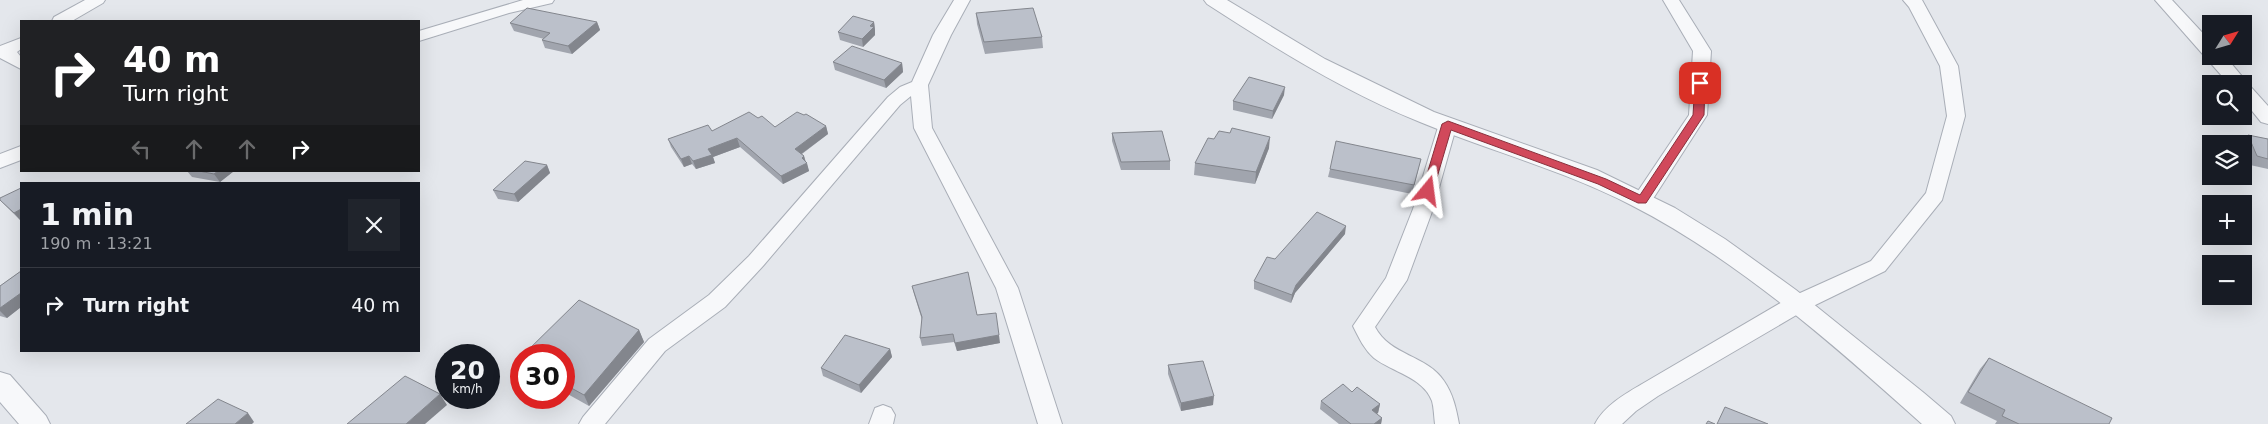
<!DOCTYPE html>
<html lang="en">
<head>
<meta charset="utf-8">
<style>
  :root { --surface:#171b24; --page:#20242c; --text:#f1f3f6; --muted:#9ea1a6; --line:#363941 }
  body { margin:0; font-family:"DejaVu Sans",sans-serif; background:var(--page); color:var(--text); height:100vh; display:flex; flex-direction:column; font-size:19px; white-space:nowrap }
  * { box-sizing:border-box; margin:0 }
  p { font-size:16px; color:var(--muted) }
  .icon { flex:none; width:28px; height:28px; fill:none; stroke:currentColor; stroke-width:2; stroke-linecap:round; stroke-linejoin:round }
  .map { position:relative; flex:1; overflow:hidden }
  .drawer { position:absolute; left:20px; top:182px; width:400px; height:170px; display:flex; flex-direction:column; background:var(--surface); border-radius:0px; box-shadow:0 5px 20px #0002 }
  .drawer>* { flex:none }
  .top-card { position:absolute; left:20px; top:20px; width:400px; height:152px; border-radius:0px; box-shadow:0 5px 20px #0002; background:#202124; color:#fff; overflow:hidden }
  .needle { width:32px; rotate:53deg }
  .controls { position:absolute; left:2202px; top:15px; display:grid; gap:10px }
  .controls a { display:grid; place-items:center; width:50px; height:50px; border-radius:0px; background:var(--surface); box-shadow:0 5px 20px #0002; font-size:25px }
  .speed { position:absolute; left:435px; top:344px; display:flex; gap:10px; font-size:25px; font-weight:700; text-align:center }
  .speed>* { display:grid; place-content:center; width:65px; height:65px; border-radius:50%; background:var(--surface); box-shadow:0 5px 20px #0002; line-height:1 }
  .speed small { font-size:12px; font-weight:400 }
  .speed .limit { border:8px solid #d22; background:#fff; color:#111 }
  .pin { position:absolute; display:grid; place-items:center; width:42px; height:42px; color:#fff; margin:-21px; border-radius:10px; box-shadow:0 2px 8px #0006 }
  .me { position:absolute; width:55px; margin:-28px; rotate:16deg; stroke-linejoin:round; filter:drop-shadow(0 0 4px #0008) }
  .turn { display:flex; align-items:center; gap:18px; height:105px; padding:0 20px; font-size:22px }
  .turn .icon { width:65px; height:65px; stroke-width:2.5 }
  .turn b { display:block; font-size:35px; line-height:42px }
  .lanes { display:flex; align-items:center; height:48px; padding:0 20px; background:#0003; justify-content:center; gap:25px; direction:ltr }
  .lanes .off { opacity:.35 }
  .round { display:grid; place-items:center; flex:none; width:52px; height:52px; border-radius:0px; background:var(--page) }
  .headline { display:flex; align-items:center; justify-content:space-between; height:85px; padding:0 20px }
  h1 { font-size:30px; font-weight:700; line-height:38px }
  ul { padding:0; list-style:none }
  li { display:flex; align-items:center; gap:15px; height:75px; padding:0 20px; border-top:1px solid var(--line) }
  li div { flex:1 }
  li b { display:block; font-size:19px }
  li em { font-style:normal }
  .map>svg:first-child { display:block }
</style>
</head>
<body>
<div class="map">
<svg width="2268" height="424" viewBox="0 0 2268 424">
  <rect width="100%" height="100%" fill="#e4e7ec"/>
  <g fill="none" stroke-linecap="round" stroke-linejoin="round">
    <defs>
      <g id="minor">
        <polygon points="85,0 105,0 103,3 72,21 52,21 54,17"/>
        <polygon points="523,0 554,0 552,3 509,13 419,41 419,31"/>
        <polygon points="954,0 970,0 951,35 928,85 932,128 1018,288 1062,424 1038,424 996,288 914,128 911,96 900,105 763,266 725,307 665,351 605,424 579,424 583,417 649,339 709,295 749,256 888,97 900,87 912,82 933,35"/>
        <polygon points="1663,0 1679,0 1711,51 1707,115 1649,205 1642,207 1635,205 1632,200 1689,115 1693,51"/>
        <path d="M 1903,0 L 1922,0 L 1958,66 L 1965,116 L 1942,200 L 1885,271 L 1805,310 L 1658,396 L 1636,411 L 1622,424 L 1595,424 C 1604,406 1625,394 1642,384 L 1789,298 L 1871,261 L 1926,193 L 1947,116 L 1940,66 L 1909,7 Z"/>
        <polygon points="2155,0 2172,0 2211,42 2211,56 2225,56 2245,80 2247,85 2250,86 2268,106 2268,124 2261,122 2244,101 2244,84 2229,84"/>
        <polygon points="21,38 21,49 17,52 21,57 21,69 0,58 0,46"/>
        <path d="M 1448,118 L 1455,120 L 1457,124 L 1433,209 L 1407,280 L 1375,327 C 1390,356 1427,355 1444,381 C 1453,394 1456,408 1459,424 L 1435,424 C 1434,417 1434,408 1432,401 C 1423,377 1392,372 1374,358 C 1364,349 1359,338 1353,326 L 1386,278 L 1413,209 L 1439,124 L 1441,120 Z"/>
        <polygon points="21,146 21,160 0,168 0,154"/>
        <polygon points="883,405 891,408 895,415 893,424 869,424 875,408"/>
      </g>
      <g id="tertiary">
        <path d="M 1204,0 L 1227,0 L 1325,59 L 1434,112 L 1597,170 L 1675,208 L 1725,239 L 1796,290 L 1924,393 L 1951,416 L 1955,424 L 1922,424 C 1834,345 1737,259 1631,205 C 1563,170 1490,151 1420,122 C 1345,92 1275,48 1207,4 Z"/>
        <polygon points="0,372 10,375 46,416 50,424 19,424 0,402"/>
      </g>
    </defs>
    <use href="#minor" stroke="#a9aeb7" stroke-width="2"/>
    <use href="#tertiary" stroke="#a9aeb7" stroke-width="2"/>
    <use href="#minor" fill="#f7f8fa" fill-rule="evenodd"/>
    <use href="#tertiary" fill="#f7f8fa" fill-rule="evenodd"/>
  </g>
  <g fill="#a1a5ae">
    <polygon points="976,13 1042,37 1043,48 985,54 977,24"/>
    <polygon points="597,22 600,30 572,54 545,48 542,40 544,39 514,31 510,23"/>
    <polygon points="874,22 875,30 875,35 863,47 840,40 838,32"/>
    <polygon points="833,62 902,63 903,72 886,88 835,70"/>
    <polygon points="1284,95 1272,119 1233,110 1233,101"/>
    <polygon points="804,115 826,126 828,134 802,154 804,156 809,171 783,184 740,147 713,157 715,163 696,169 692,164 684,167 671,147 668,139 712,131 775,127"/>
    <polygon points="1112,133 1170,161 1170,170 1121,170 1112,141"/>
    <polygon points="2248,135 2268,139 2268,169 2250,165 2244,149 2244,144 2242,143"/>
    <polygon points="1214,139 1269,148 1255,184 1194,175 1195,163"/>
    <polygon points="1421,159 1412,194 1328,177 1330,169"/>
    <polygon points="547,165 550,173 518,202 498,199 493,190"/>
    <polygon points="187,171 234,171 220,182 192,177"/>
    <polygon points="21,188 21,221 0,200"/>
    <polygon points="1345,234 1295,293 1291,303 1254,289 1254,281 1275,259"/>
    <polygon points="21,271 21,307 7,318 0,316 0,286"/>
    <polygon points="912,286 977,315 1000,343 957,351 954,342 922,346 920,338 922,320 914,294"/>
    <polygon points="639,330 644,342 589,406 564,392 564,355"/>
    <polygon points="890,349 892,357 861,393 823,376 821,368"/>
    <polygon points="1989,358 2109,424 1995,424 1997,421 1960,403 1980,369"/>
    <polygon points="1168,365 1213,405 1181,411 1168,374"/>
    <polygon points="1352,392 1380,404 1378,413 1376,414 1382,418 1381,424 1339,424 1320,409 1321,401"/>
  </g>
  <g fill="#83868d">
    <polygon points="597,22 600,30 572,54 568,46"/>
    <polygon points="874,22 875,30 875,35 863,47 862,39"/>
    <polygon points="902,63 903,72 886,88 884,80"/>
    <polygon points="1285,87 1284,95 1272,119 1273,111"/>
    <polygon points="826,126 828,134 797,157 795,149"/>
    <polygon points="1270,137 1269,148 1255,184 1256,172"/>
    <polygon points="737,138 740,147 713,157 715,163 696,169 693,161 708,149"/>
    <polygon points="689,156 692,164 684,167 681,159"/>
    <polygon points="804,156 806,164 807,163 809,171 783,184 781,176"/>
    <polygon points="547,165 550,173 518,202 514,194"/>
    <polygon points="218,171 234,171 220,182 214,174"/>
    <polygon points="21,209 21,221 14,213"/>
    <polygon points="1346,226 1345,234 1295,293 1291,303 1292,295 1296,285"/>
    <polygon points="21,293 21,307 7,318 0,311 0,308"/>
    <polygon points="639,330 644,342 589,406 584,395"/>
    <polygon points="999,335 1000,343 957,351 955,343"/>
    <polygon points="890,349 892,357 861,393 859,385"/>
    <polygon points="440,394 447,405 425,424 406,424"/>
    <polygon points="1214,396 1213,405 1181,411 1181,403"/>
    <polygon points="1380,404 1378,413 1370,418 1372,410"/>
    <polygon points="248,413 254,422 252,424 235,424"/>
    <polygon points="1382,418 1381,424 1374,424"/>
  </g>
  <g fill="#bbc0ca" stroke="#83868d">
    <polygon points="527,8 597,22 568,46 542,40 550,33 510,23"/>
    <polygon points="1033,8 1042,37 984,42 976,13"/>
    <polygon points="853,16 874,22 870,26 874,27 862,39 838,32"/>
    <polygon points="852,46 902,63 884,80 833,62"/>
    <polygon points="1249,77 1285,87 1273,111 1233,101"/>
    <polygon points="749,112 758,118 762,116 775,127 797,112 804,115 806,114 826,126 795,149 804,156 802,158 807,163 781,176 737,138 708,149 712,155 693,161 689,156 681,159 668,139 708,125 712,131"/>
    <polygon points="1232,128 1270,137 1256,172 1195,163 1208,138 1214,139 1219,131 1230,133"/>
    <polygon points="1162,131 1170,161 1121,162 1112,133"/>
    <polygon points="2248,135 2268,139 2268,159 2257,156"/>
    <polygon points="1336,141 1421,159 1414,185 1330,169"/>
    <polygon points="525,161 547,165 514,194 493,190"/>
    <polygon points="199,171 218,171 214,174"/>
    <polygon points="21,188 21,209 14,213 0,200 0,198"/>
    <polygon points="1317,212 1346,226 1296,285 1292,295 1254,281 1267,257 1275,259"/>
    <polygon points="21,271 21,293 0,308 0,286"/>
    <polygon points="968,272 977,315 996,313 999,335 955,343 953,334 920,338 922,317 912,286"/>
    <polygon points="579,300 639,330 584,395 564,384 564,355 523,355"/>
    <polygon points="845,335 890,349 859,385 821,368"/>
    <polygon points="1989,358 2112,418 2109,424 2019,424 2002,416 2005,410 1968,392"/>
    <polygon points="1203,361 1214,396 1181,403 1168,365"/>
    <polygon points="405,376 440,394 406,424 347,424"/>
    <polygon points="1343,384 1352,392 1357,387 1380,404 1372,410 1382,418 1374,424 1351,424 1321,401"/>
    <polygon points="218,399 248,413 235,424 186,424"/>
    <polygon points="1725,407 1768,424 1717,424"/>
    <polygon points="1708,421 1715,424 1706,424"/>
  </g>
  <polygon fill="#d1495b" stroke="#882f3b" points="1700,80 1705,83 1704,115 1646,203 1638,203 1598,184 1451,130 1433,191 1428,195 1422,191 1442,124 1448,121 1606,179 1640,195 1693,115 1695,83"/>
</svg>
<div class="controls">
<a><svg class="needle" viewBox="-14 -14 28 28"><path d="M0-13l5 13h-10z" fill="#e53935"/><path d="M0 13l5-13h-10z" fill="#9ea1a6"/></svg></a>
<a><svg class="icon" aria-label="search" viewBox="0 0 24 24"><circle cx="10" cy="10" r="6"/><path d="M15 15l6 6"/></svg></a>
<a><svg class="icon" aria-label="layers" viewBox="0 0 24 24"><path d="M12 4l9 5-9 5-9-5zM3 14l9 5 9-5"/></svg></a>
<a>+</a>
<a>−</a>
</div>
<div class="speed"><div>20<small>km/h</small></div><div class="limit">30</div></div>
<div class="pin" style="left:1700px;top:83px;background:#d93025"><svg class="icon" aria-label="arrive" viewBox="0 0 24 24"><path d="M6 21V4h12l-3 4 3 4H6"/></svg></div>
<svg class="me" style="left:1428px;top:191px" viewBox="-20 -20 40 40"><path d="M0-17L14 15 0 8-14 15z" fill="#d1495b" stroke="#fff" stroke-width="4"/></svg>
<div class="top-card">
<div class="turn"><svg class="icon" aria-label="right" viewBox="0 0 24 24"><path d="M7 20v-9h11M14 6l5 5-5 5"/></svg><div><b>40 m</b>Turn right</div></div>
<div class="lanes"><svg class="icon off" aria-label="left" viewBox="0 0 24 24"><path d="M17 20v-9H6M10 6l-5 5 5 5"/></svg><svg class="icon off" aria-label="ahead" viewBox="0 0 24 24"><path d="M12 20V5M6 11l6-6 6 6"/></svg><svg class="icon off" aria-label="ahead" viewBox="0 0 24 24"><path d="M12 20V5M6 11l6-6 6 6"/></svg><svg class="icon" aria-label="right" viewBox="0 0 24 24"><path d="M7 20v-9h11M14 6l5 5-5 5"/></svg></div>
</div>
<section class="drawer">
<div class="headline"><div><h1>1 min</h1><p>190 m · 13:21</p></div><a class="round"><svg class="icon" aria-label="close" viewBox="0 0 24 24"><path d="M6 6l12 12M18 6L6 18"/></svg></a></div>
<ul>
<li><svg class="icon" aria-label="right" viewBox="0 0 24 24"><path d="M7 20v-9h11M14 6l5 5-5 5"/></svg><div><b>Turn right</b></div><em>40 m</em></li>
</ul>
</section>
</div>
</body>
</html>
